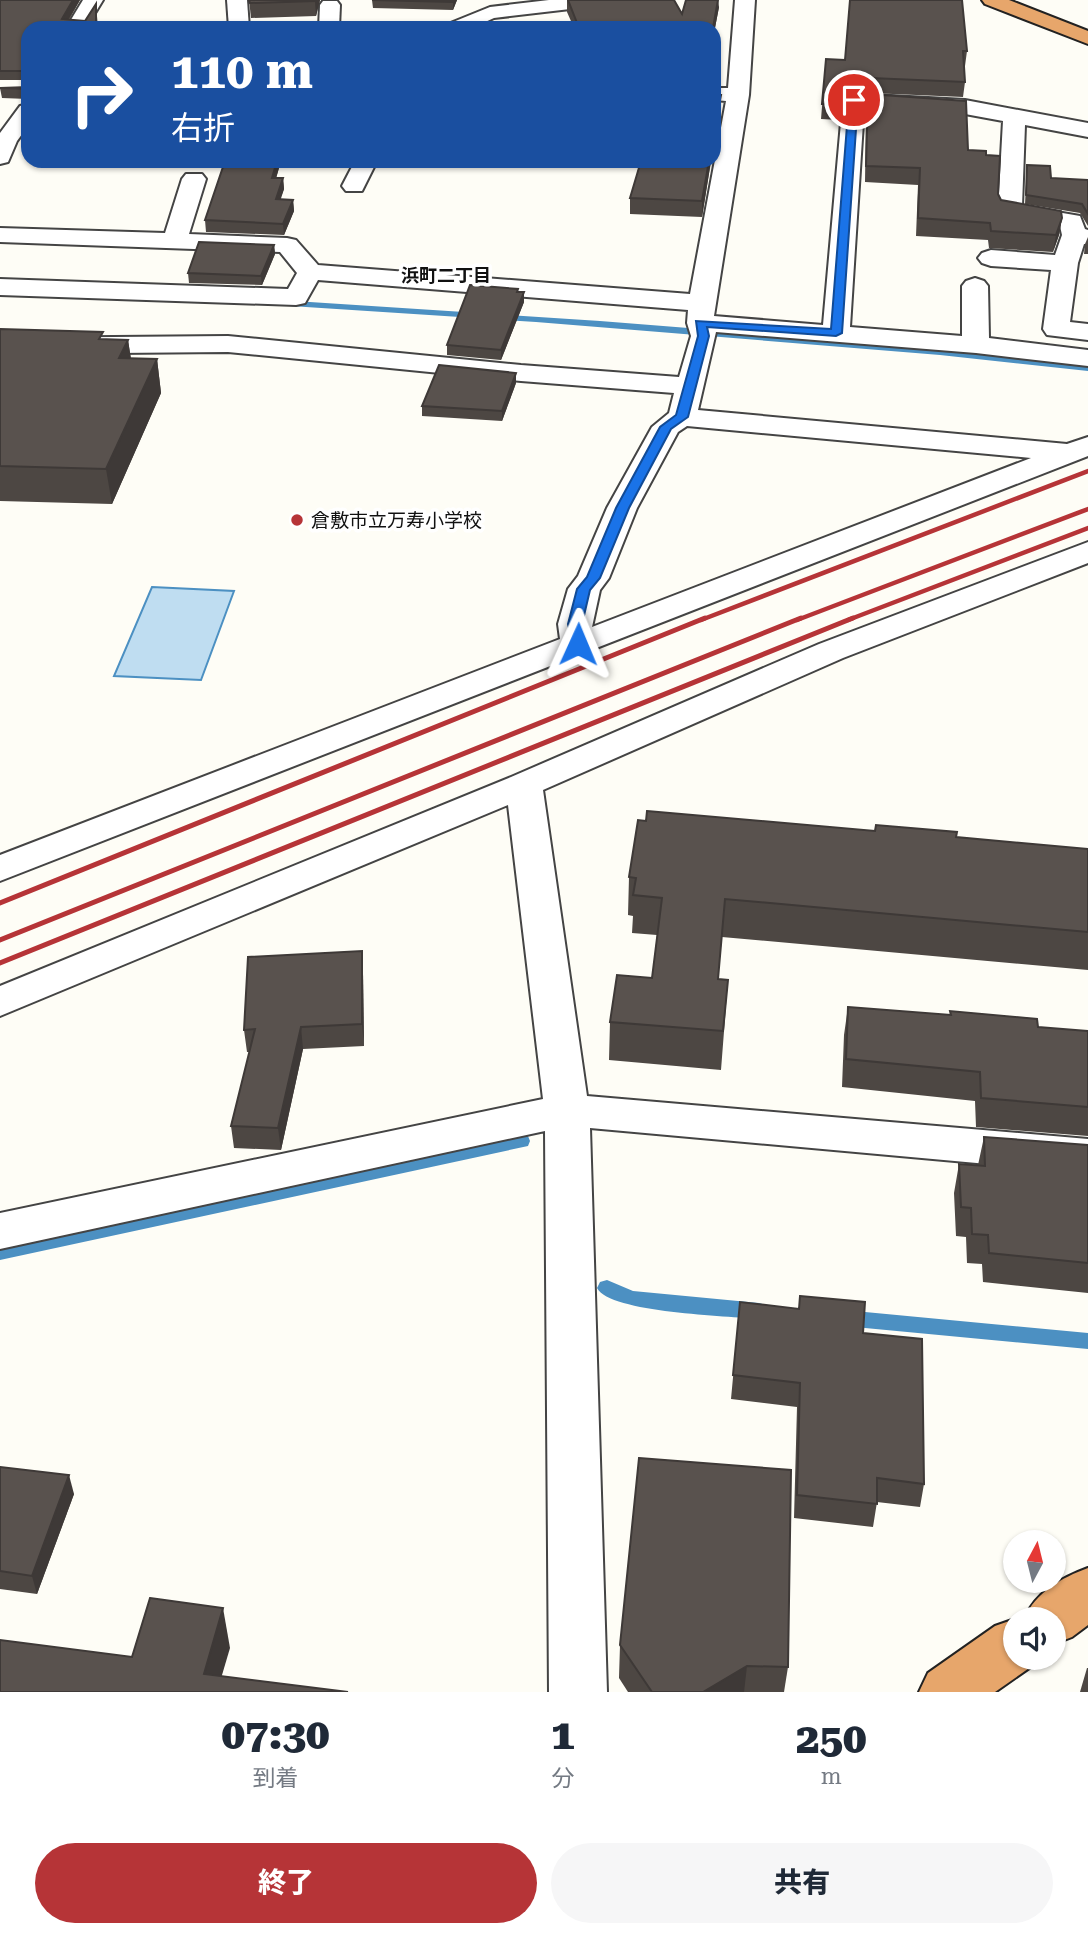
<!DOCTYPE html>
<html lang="ja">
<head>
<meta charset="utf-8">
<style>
  :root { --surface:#fff; --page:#f6f6f7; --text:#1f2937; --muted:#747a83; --accent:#b63437 }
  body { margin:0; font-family:"Roboto Serif","Noto Sans JP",serif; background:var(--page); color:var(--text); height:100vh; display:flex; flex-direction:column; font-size:26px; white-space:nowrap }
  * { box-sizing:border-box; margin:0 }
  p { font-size:23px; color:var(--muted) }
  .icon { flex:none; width:38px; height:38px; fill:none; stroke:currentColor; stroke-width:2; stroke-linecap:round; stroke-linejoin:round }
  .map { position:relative; height:1692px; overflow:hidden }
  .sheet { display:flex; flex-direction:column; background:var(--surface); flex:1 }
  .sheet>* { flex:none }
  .hud { position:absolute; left:21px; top:21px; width:700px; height:147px; border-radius:21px; box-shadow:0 2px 5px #0004; background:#1a4fa0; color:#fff; overflow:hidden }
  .needle { width:46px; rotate:7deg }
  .tools { position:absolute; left:1003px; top:1530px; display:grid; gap:14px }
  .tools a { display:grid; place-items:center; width:63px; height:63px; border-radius:50%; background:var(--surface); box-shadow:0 2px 5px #0004; font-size:35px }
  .pin { position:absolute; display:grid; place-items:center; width:60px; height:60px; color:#fff; margin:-30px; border:4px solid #fff; border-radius:50%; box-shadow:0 2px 7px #0007 }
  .me { position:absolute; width:77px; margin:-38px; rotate:1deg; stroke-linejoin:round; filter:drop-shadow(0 0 5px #0008) }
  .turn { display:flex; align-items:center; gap:24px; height:147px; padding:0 35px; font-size:32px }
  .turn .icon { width:91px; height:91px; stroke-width:2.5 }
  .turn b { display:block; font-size:49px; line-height:60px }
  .eta { display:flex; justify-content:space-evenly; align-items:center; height:119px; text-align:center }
  .eta b { font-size:42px; font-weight:800; line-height:49px }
  .action { display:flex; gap:14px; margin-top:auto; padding:14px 35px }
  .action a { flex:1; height:80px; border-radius:42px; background:var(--accent); color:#fff; font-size:28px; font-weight:800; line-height:80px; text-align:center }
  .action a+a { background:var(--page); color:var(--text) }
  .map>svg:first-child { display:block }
</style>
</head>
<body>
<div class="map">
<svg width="1088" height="1692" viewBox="0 0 1088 1692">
  <rect width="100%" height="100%" fill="#fefdf6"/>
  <polygon fill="#bfddf1" stroke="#4c90c2" stroke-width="2" points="152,587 234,591 201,680 114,676"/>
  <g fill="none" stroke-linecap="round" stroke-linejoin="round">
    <g fill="#4c90c2" fill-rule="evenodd">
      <polygon points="279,300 600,321 977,351 1088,365 1088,371 940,355 536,322 275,305 274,303"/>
      <polygon points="521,1134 528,1136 530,1141 528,1146 0,1260 0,1244"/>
      <path d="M 607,1280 L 633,1291 L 759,1303 L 766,1305 L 769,1311 L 766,1317 L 759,1319 C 729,1316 610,1313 597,1288 L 600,1282 Z"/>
      <polygon points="844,1310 1088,1333 1088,1349 844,1326 837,1324 834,1318 837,1312"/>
    </g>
    <defs>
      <g id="minor">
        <polygon points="83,0 103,0 86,28 66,28"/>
        <polygon points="227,0 247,0 249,28 229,28"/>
        <polygon points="549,0 606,0 596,6 494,18 472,28 445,28 448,24 490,7"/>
        <path d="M 735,0 L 755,0 L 749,95 L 714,316 L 823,325 L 843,100 L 846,95 L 854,94 L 965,100 L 1088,123 L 1088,137 L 1025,125 L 1022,206 L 1080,216 L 1085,229 L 1088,230 L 1088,244 L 1084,244 L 1078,263 L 1070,322 L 1088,324 L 1088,340 L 1047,335 L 1043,329 L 1051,270 L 991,266 L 982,263 L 978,258 L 982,253 L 991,250 L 1055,255 L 1062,235 L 1060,226 L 1001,216 L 998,211 L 1003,121 L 965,114 L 864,107 L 850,327 L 962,336 L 962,286 L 966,281 L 975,278 L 984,281 L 988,286 L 989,338 L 1088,350 L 1088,366 L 976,353 L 716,332 L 698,410 L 1067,444 L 1088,437 L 1088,456 L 0,881 L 0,855 L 560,639 L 558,624 L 568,589 L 578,576 L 607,508 L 652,427 L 669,413 L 674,393 L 521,381 L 228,352 L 0,354 L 0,338 L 228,336 L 521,365 L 679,377 L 691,336 L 687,323 L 688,310 L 318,280 L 305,303 L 296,305 L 0,295 L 0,279 L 288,289 L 297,273 L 280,252 L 0,242 L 0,228 L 165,233 L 182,179 L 186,174 L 202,174 L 206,179 L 189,234 L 287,238 L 296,240 L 318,265 L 690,294 L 726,101 L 714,100 L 714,88 L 728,88 ZM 687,426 L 1031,458 L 592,627 L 600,590 L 609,578 L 637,508 L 678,432 Z"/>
        <polygon points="323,1 337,1 340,5 339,28 319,28 320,5"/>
        <polygon points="28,104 28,126 17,141 8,162 0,164 0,133 20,106"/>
        <polygon points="355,161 377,161 362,191 346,191 342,186"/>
        <polygon points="1088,542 1088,563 843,658 543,790 587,1096 1088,1139 1088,1173 590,1128 607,1692 549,1692 545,1131 0,1249 0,1213 543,1099 508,805 0,1016 0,986 511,777 819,644"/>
      </g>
      <g id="highway">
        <polygon points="982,0 1009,0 1088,31 1088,44 985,4"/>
        <path d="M 1088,1568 L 1088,1625 L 1072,1637 L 1054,1644 L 1054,1619 L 1024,1619 C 1036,1592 1061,1578 1088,1568 Z"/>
        <polygon points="1015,1619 1015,1657 1038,1657 1035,1664 995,1692 919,1692 928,1673 995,1626"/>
      </g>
    </defs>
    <use href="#minor" stroke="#444" stroke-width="4"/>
    <use href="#highway" stroke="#222" stroke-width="4"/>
    <use href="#minor" fill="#fff" fill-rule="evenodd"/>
    <use href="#highway" fill="#e7a66b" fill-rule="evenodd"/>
    <g stroke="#b63437" stroke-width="4.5">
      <polyline points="701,620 1088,471"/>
      <polyline points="797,620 1088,509"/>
      <polyline points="848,620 1088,528"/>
    </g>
    <g stroke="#b63437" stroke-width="5">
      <polyline points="0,903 705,618"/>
      <polyline points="0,940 801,618"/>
      <polyline points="0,963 853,618"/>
    </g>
  </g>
  <g fill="#4d4743">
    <polygon points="0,0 80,0 69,20 85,21 96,4 98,28 28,28 28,80 0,80"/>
    <polygon points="249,0 320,0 316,16 251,18"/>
    <polygon points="372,0 457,0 453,10 373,8"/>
    <polygon points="567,0 674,0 682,14 719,7 714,33 714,28 574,28 567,12"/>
    <polygon points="967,51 965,66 964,66 965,82 963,97 846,92 840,100 839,120 821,119 826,59 845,60"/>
    <polygon points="28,87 28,99 2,98 0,88"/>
    <polygon points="868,94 968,150 1001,200 1062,218 1059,235 1053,252 989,248 988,240 916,236 918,185 865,182 866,110"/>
    <polygon points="215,161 281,161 276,178 283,178 284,189 280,199 293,200 294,211 284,235 206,232 205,220 223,167 216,167"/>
    <polygon points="641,161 711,161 702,217 630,214 630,198"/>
    <polygon points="1027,165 1051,178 1088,180 1088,226 1080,213 1025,204"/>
    <polygon points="1088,237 1088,254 1084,254 1085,244"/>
    <polygon points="274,245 275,254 262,285 189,283 188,273"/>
    <polygon points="518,292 524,292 524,302 501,360 447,355 447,345"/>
    <polygon points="0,329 104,340 128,340 131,359 157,359 161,393 112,504 0,501"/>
    <polygon points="516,383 502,421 422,416 422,406"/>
    <polygon points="956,837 1088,849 1088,970 722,937 718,979 728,980 721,1070 609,1060 610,1022 652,978 657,935 632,933 633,916 628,915 629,877"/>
    <polygon points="363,973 364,1046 303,1049 281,1150 234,1148 231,1126 250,1052 247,1052 244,1030"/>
    <polygon points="848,1007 950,1015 950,1011 1038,1027 1088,1031 1088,1136 976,1127 975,1101 842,1087 844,1035"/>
    <polygon points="984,1137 1088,1145 1088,1293 983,1282 982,1264 967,1263 966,1237 956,1236 954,1193 959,1164 978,1165"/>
    <polygon points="740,1302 863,1333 924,1484 920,1507 877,1502 873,1527 794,1518 797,1407 731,1399"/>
    <polygon points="0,1467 74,1494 37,1594 0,1589"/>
    <polygon points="620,1645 788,1667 784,1692 628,1692 619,1678"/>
    <polygon points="1087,1668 1088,1668 1088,1692 1080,1692"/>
  </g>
  <g fill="#3e3937">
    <polygon points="73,0 80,0 63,28 62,19"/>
    <polygon points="315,0 320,0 316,16 315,1"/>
    <polygon points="454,0 457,0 453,10 453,2"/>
    <polygon points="718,0 719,7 714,33 714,28 713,28"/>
    <polygon points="847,77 846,92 840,100 842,84"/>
    <polygon points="721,95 720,110 714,144 714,133"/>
    <polygon points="277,161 281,161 273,189 272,178"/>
    <polygon points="709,161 711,161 702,217 702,201"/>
    <polygon points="283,178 284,189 277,211 276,199"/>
    <polygon points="293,200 294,211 284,235 283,224"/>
    <polygon points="1062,218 1059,235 1053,252 1056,235"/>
    <polygon points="274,245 275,254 262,285 261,276"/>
    <polygon points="524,292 524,302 501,360 501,350"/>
    <polygon points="128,340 133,373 119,358"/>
    <polygon points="157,359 161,393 112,504 106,469"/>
    <polygon points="516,373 516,383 502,421 502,411"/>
    <polygon points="362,951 363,973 364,1046 362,1024"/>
    <polygon points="301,1027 303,1049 281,1150 278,1128"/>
    <polygon points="69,1475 74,1494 37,1594 32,1576"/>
    <polygon points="223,1608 230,1648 217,1692 204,1674"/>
    <polygon points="747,1666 744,1692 703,1692"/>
  </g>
  <g fill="#59524e" stroke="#3e3937" stroke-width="2">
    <polygon points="0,0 73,0 62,19 85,21 96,4 96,28 28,28 28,72 26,71 0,71"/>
    <polygon points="249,0 315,0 315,1 250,3"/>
    <polygon points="372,0 454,0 453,2"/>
    <polygon points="568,0 674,0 682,14 686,0 718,0 713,28 579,28"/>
    <polygon points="850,0 962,0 967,51 963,51 965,82 847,77 842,84 840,104 822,104 826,59 845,60"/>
    <polygon points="28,87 28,89 0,88"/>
    <polygon points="868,94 966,101 968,150 986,151 986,155 1000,156 998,194 1001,200 1061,211 1062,218 1056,235 991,231 990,223 918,218 920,168 866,166"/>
    <polygon points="714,95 721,95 714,133"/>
    <polygon points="225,161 277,161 272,178 283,178 276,199 293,200 283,224 205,220"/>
    <polygon points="641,161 709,161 702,201 630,198"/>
    <polygon points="1027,165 1050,166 1051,178 1088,180 1088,214 1082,204 1026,195"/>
    <polygon points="199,242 274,245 261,276 188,273"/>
    <polygon points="470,285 518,289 517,292 524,292 501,350 447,345"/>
    <polygon points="0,329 103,332 99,339 128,340 119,358 157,359 106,469 0,466"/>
    <polygon points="439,365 516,373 502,411 422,406"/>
    <polygon points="647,811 875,831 876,825 957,832 956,837 1088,849 1088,932 725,899 718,979 728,980 723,1031 610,1022 617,975 652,978 662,898 633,895 636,878 629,877 638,820 646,821"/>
    <polygon points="362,951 362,1024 301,1027 278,1128 231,1126 255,1029 244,1030 248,957"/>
    <polygon points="848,1007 951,1015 950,1011 1037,1019 1038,1027 1088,1031 1088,1107 981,1098 980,1072 846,1059"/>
    <polygon points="984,1137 1088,1145 1088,1263 989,1253 988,1235 972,1234 971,1208 961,1207 959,1164 985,1166"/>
    <polygon points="800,1296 865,1302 863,1333 922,1339 924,1484 877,1478 877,1504 797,1495 800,1383 733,1375 740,1302 799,1309"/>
    <polygon points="639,1458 791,1470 788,1667 747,1666 703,1692 652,1692 620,1645"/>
    <polygon points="0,1467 69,1475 32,1576 0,1571"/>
    <polygon points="150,1598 223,1608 204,1674 348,1692 0,1692 0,1640 132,1657"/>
  </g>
  <polygon fill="#1a73e8" stroke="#114b97" stroke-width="2" points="854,97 858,100 842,333 836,336 707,327 709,336 688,417 671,429 629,508 600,578 590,590 582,624 585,644 583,647 573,647 568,624 577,589 587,577 616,508 660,427 676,415 698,336 696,321 831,329 849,100"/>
  <circle fill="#b63437" stroke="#fff" stroke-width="2.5" cx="297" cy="520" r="7"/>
  <g text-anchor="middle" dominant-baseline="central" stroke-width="7" stroke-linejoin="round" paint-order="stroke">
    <g font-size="18" font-weight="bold" fill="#111" stroke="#fff">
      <text x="446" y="275">浜町二丁目</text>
    </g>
    <g font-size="19" fill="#111" stroke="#fff" text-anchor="start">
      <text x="311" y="520">倉敷市立万寿小学校</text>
    </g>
  </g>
</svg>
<div class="tools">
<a><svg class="needle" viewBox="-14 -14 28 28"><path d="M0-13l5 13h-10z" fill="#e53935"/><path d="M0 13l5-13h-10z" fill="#747a83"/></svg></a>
<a><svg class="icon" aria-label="sound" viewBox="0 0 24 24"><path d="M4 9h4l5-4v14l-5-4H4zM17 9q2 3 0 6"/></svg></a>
</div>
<div class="pin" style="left:854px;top:100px;background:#d93025"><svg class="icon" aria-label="arrive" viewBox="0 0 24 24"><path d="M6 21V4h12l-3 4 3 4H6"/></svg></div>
<svg class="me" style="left:578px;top:644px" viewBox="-20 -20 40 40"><path d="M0-17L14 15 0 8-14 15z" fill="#1a73e8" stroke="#fff" stroke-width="4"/></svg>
<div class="hud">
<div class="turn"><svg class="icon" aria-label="right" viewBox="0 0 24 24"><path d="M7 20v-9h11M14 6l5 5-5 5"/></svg><div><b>110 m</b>右折</div></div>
</div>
</div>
<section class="sheet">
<div class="eta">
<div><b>07:30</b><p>到着</p></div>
<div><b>1</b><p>分</p></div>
<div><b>250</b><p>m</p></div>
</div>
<div class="action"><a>終了</a><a>共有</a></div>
</section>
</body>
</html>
